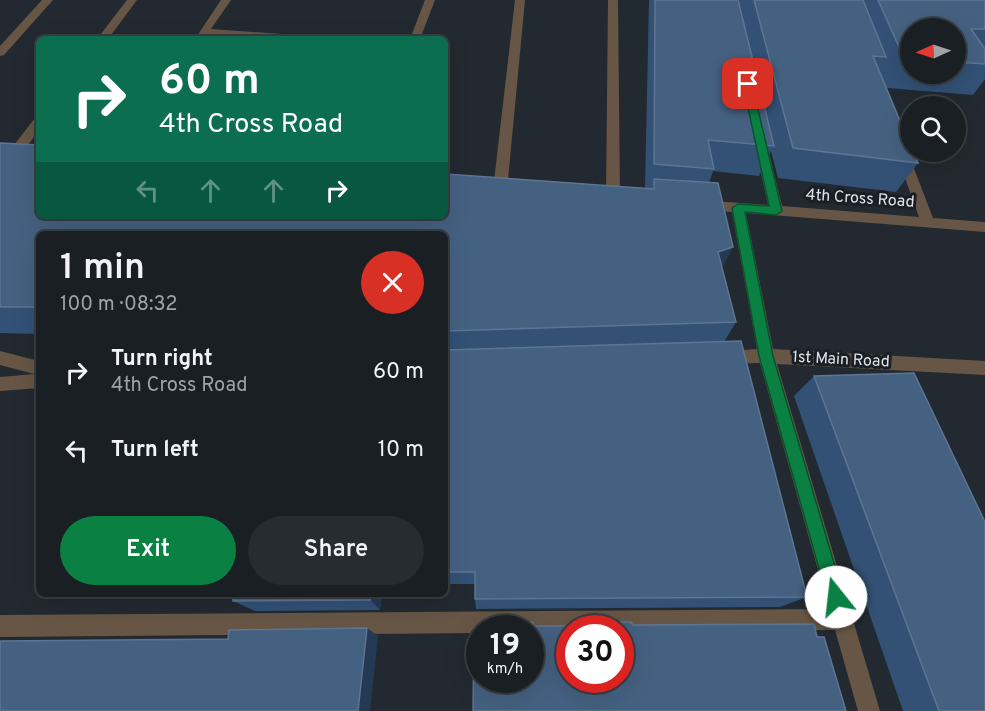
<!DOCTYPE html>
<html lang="en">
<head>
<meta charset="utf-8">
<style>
  :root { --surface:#1a1f24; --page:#272c31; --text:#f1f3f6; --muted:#9fa2a6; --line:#383d41; --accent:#0b8043 }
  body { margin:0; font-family:Overpass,sans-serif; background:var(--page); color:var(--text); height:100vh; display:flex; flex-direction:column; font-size:22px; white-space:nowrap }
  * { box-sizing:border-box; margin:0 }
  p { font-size:20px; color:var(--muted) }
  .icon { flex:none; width:33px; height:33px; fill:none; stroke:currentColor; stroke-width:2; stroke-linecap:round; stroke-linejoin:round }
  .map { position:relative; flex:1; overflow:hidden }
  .panel { position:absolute; left:36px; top:231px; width:412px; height:366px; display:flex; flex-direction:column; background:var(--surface); border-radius:9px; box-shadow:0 6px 24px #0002,0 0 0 2px var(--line) }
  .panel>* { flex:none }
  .banner { position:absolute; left:36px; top:36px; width:412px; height:183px; border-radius:9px; box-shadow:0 6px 24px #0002,0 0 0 2px var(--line); background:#0b6e4f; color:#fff; overflow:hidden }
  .needle { width:39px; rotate:267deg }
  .fabs { position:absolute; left:900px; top:18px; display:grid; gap:12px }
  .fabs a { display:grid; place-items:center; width:66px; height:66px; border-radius:50%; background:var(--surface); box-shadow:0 6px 24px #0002,0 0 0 2px var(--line); font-size:30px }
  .speed { position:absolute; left:466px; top:615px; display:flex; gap:12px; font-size:30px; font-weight:700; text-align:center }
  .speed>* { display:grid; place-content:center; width:78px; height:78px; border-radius:50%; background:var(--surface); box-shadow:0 6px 24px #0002,0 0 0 2px var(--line); line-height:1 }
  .speed small { font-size:15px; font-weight:400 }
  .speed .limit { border:9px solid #d22; background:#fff; color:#111 }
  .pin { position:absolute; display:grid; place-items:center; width:51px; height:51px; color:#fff; margin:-26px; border-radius:12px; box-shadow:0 3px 9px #0006 }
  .me { position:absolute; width:66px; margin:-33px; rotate:344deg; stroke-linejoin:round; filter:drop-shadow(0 0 4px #0008) }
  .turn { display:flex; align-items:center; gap:21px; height:126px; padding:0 24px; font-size:27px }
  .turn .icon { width:78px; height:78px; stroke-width:2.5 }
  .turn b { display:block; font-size:42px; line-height:51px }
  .lanes { display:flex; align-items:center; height:57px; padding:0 24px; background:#0003; justify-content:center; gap:30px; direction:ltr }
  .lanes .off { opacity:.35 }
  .round { display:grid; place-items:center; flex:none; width:63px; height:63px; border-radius:32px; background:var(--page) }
  .summary { display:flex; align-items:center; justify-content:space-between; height:102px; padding:0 24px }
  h1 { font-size:36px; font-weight:600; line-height:45px }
  .cta { display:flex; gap:12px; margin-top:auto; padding:12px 24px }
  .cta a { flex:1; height:69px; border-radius:36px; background:var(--accent); color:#fff; font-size:24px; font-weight:600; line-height:69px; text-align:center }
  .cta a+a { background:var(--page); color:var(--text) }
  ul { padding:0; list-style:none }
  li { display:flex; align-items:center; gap:18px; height:78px; padding:0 24px }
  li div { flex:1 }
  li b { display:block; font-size:22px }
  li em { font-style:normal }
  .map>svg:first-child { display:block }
</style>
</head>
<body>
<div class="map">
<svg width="985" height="711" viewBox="0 0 985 711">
  <rect width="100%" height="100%" fill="#232930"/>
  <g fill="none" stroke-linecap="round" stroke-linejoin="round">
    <g fill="#675645" fill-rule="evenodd">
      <polygon points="42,0 53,0 4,55 0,56 0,46"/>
      <polygon points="127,0 137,0 108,39 97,39"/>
      <polygon points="221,0 231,0 211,29 311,36 316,39 207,35 205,39 195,39"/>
      <polygon points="425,0 435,0 420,39 410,39"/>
      <polygon points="515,0 525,0 507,190 500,195 493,190"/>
      <polygon points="608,0 618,0 620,199 613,204 606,199"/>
      <polygon points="39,117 39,130 17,160 7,160 6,157 7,154 35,118"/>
      <polygon points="760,137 766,141 782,206 919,217 896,153 902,149 908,153 933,218 985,222 985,232 746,213 773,349 985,361 985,375 777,364 880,711 858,711 835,630 621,631 621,628 570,628 570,632 531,632 531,628 480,628 480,633 0,637 0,615 829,609 760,363 722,364 716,362 714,357 716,352 757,349 732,212 701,210 694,205 701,200 768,205 754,141"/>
      <polygon points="0,351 39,361 39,388 0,391 0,377 34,374 0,365"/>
    </g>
  </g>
  <g fill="#325175" fill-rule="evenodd">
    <path d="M 649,0 L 985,0 L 985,79 L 973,95 L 887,88 L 918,163 L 896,192 L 778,178 L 771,151 L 759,176 L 713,171 L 709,183 L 722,269 L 736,322 L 724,342 L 807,597 L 780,607 L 476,609 L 475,599 L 475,584 L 446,584 L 446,234 L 39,234 L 39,334 L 0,333 L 0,143 L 645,188 ZM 910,28 L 956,28 L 956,74 L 910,74 Z"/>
    <polygon points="814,376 985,711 903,711 794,396"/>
    <polygon points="233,594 382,594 380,610 255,611 233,601"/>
  </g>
  <g fill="#243a54">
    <polygon points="733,247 718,276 718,252"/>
    <polygon points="371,594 382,594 380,610 370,600"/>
    <polygon points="367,628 378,636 370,711 358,711"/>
  </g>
  <g fill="#456181" stroke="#5d7592" stroke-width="1.5" fill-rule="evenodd">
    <polygon points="655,0 738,0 774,146 708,140 714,169 654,164"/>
    <polygon points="754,0 863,0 886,57 873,56 910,145 910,152 913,152 918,163 793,148"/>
    <polygon points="878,0 985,0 985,29 971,29 985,49 985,64 956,62 956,28 910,28 910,58 904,58"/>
    <polygon points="0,143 39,145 39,216 446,216 446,174 654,189 654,179 718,183 733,247 718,252 736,322 446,331 446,234 39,234 39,307 0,307"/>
    <polygon points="741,341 807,597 475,599 475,572 446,572 446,350"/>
    <polygon points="914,373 985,522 985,711 939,711 814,376"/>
    <polygon points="233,594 371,594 370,600 233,601"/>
    <path d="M 481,622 L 532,622 L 535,626 L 577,626 L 580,622 L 631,622 L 633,625 L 814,624 L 817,637 L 824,637 L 846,711 L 473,711 L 474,628 L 481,627 ZM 480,628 L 531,628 L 531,680 L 480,680 ZM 570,628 L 621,628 L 621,680 L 570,680 Z"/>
    <polygon points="367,628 358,711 0,711 0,641 228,639 229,630"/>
  </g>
  <polygon fill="#0b8043" stroke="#07532c" stroke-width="1.5" points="748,81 752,84 782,211 776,215 745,212 773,356 844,597 842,603 836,606 830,603 827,597 759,356 732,208 738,204 769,206 743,84"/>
  <g text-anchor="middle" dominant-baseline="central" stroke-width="6" stroke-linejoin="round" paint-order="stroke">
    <g font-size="16" fill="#e0e4e9" stroke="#1a1f26">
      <text transform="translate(860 199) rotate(4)">4th Cross Road</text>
      <text transform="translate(841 360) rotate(3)">1st Main Road</text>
    </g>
  </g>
</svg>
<div class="fabs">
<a><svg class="needle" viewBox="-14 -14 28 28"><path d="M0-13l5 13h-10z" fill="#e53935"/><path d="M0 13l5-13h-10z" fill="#9fa2a6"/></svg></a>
<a><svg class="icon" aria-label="search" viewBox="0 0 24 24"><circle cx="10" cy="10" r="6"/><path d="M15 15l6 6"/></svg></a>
</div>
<div class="speed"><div>19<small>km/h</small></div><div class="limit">30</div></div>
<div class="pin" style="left:748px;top:84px;background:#d93025"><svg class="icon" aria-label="arrive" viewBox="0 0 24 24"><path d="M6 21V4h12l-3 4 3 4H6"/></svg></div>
<svg class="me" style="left:836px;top:597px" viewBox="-20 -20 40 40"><circle r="19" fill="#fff"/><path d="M0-13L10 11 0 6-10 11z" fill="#0b8043"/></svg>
<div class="banner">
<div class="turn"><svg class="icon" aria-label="right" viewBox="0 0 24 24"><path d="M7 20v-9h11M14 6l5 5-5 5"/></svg><div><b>60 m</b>4th Cross Road</div></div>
<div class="lanes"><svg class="icon off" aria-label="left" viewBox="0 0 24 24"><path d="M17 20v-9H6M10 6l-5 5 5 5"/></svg><svg class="icon off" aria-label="ahead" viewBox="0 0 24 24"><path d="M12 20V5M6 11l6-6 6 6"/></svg><svg class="icon off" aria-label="ahead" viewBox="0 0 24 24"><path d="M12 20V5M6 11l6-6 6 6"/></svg><svg class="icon" aria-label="right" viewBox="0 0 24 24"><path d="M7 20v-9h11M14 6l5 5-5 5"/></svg></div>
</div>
<section class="panel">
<div class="summary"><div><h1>1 min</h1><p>100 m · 08:32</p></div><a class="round" style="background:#d93025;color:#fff"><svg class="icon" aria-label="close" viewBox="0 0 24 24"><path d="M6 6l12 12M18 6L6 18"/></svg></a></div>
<ul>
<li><svg class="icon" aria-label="right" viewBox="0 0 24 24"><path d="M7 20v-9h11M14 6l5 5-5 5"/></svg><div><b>Turn right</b><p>4th Cross Road</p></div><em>60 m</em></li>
<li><svg class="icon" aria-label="left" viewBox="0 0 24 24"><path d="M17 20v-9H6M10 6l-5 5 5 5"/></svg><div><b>Turn left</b></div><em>10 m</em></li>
</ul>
<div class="cta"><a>Exit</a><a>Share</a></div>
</section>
</div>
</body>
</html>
